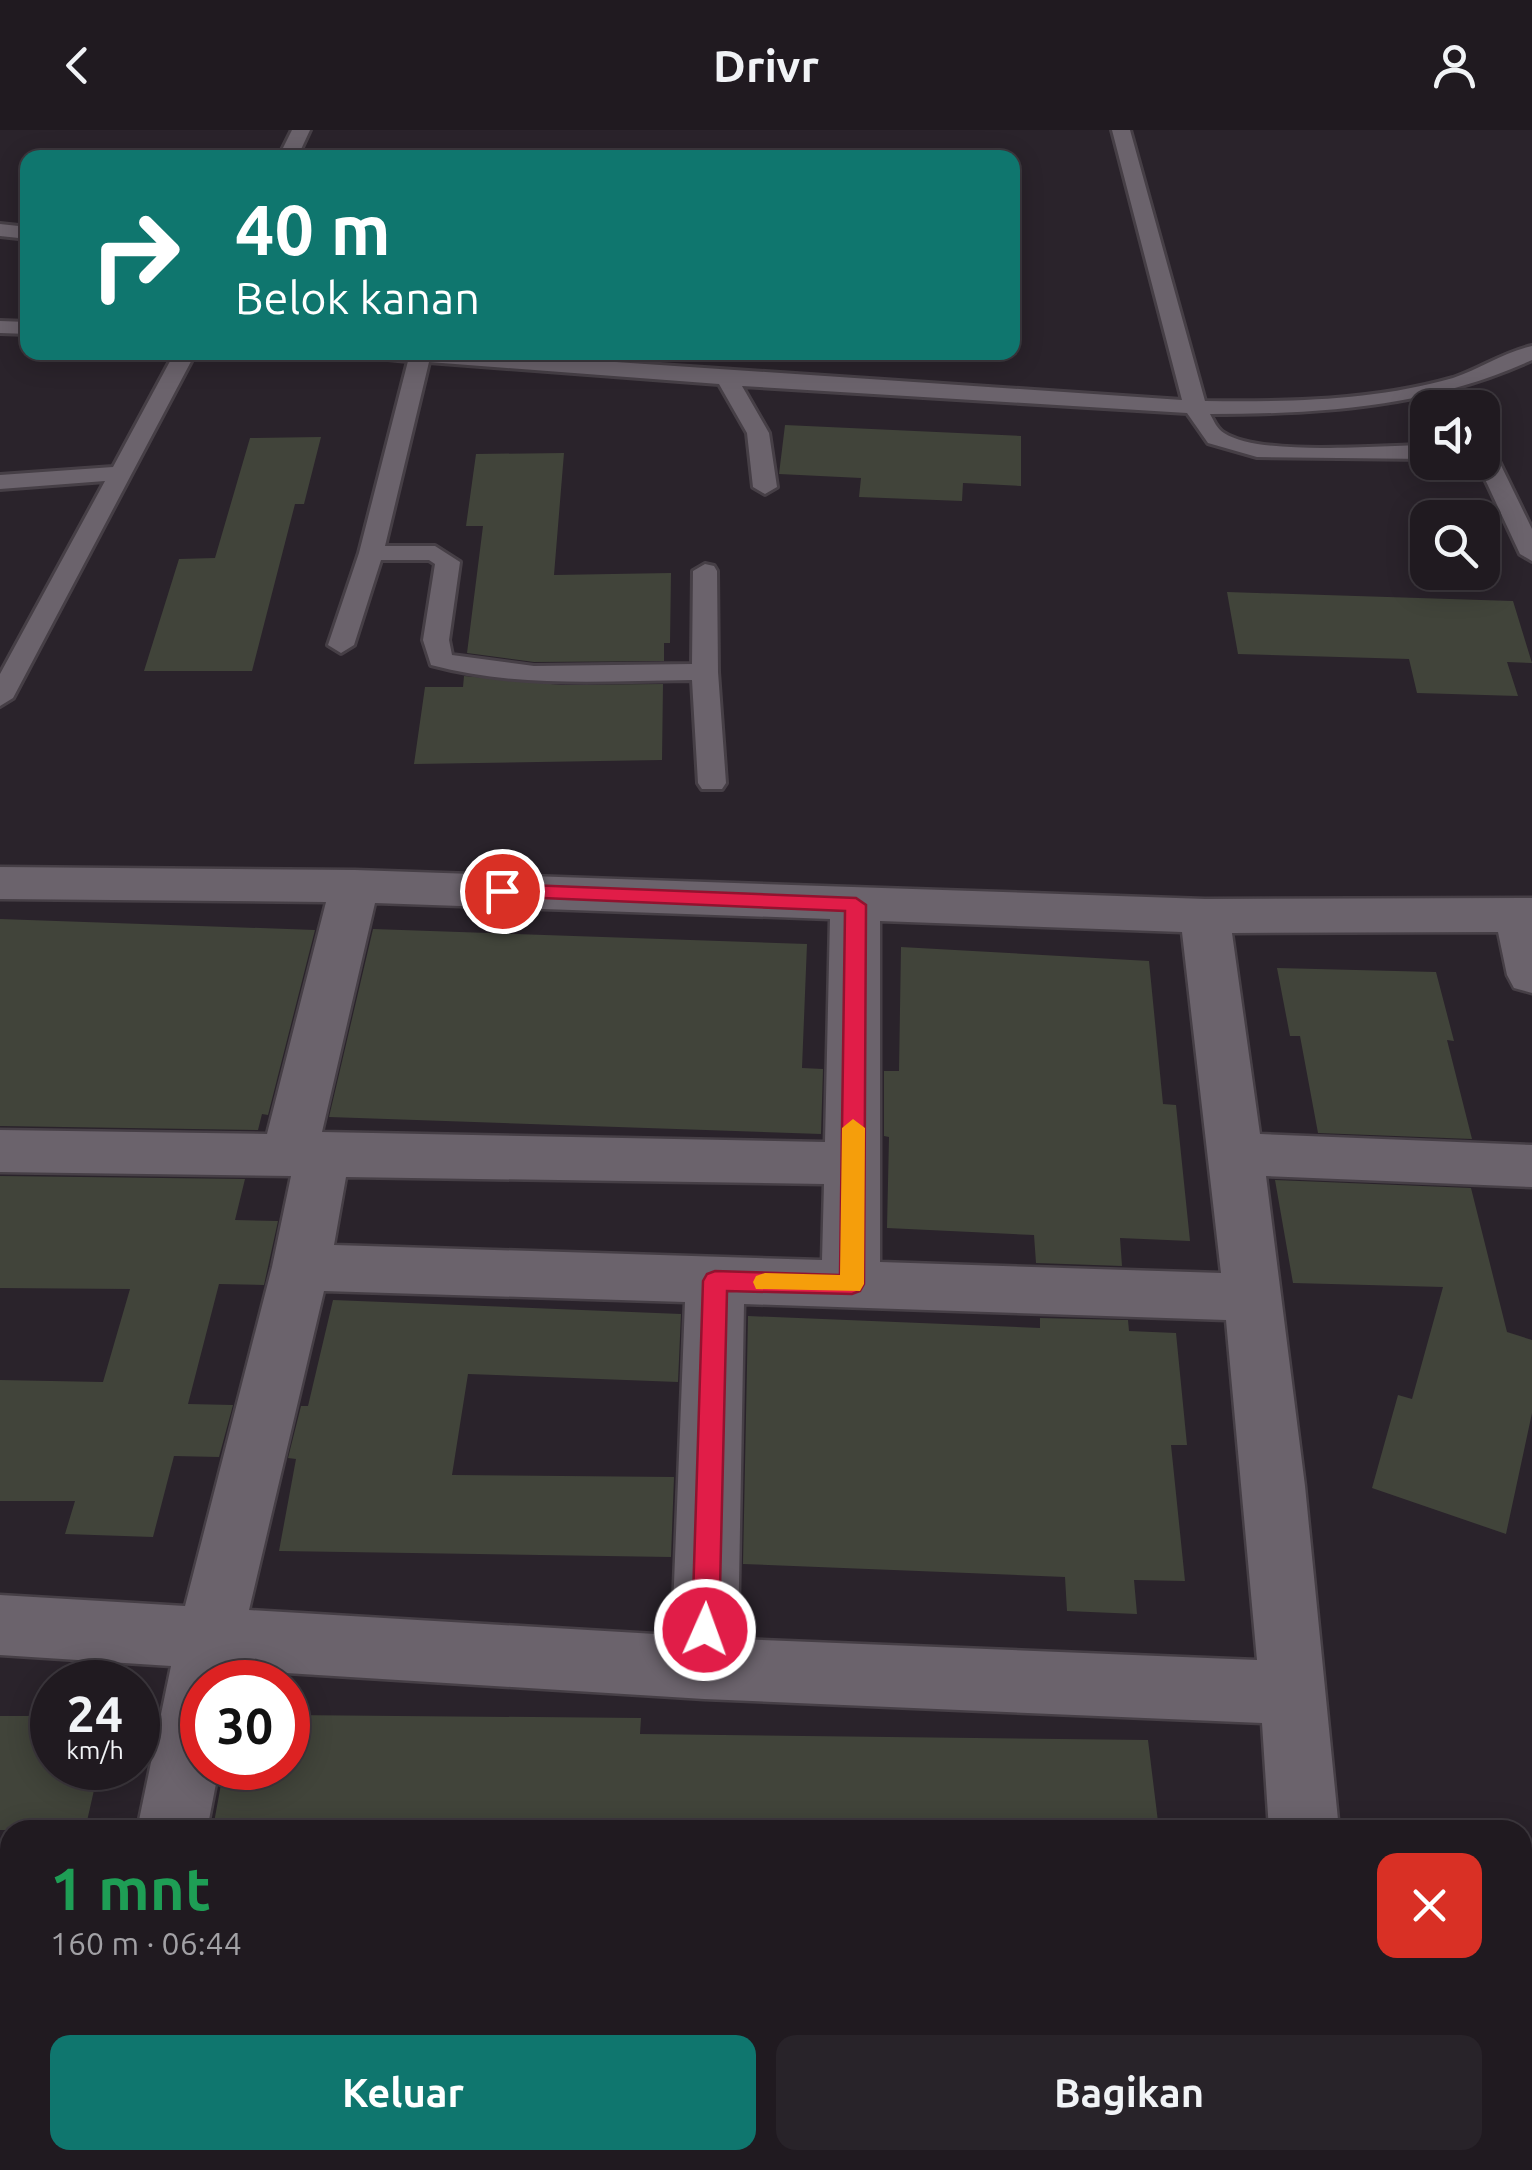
<!DOCTYPE html>
<html lang="id">
<head>
<meta charset="utf-8">
<style>
  :root { --surface:#201a20; --page:#282329; --text:#f1f3f6; --muted:#a2a1a5; --line:#3d383e; --accent:#0f766e }
  body { margin:0; font-family:Ubuntu,sans-serif; background:var(--page); color:var(--text); height:100vh; display:flex; flex-direction:column; font-size:38px; white-space:nowrap }
  * { box-sizing:border-box; margin:0 }
  p { font-size:32px; color:var(--muted) }
  .icon { flex:none; width:55px; height:55px; fill:none; stroke:currentColor; stroke-width:2; stroke-linecap:round; stroke-linejoin:round }
  .map { position:relative; flex:1; overflow:hidden }
  .details { position:absolute; left:0px; top:1690px; width:1532px; height:350px; display:flex; flex-direction:column; background:var(--surface); border-radius:30px 30px 0 0; box-shadow:0 5px 25px #0003,0 0 0 2px var(--line) }
  .details>* { flex:none }
  .top-card { position:absolute; left:20px; top:20px; width:1000px; height:210px; border-radius:20px; box-shadow:0 5px 25px #0003,0 0 0 2px var(--line); background:#0f766e; color:#fff; overflow:hidden }
  .fabs { position:absolute; left:1410px; top:260px; display:grid; gap:20px }
  .fabs a { display:grid; place-items:center; width:90px; height:90px; border-radius:20px; background:var(--surface); box-shadow:0 5px 25px #0003,0 0 0 2px var(--line); font-size:50px }
  .speed { position:absolute; left:30px; top:1530px; display:flex; gap:20px; font-size:50px; font-weight:700; text-align:center }
  .speed>* { display:grid; place-content:center; width:130px; height:130px; border-radius:50%; background:var(--surface); box-shadow:0 5px 25px #0003,0 0 0 2px var(--line); line-height:1 }
  .speed small { font-size:25px; font-weight:400 }
  .speed .limit { border:15px solid #d22; background:#fff; color:#111 }
  .pin { position:absolute; display:grid; place-items:center; width:85px; height:85px; color:#fff; margin:-42px; border:5px solid #fff; border-radius:50%; box-shadow:0 2px 10px #0007 }
  .me { position:absolute; width:110px; margin:-55px; rotate:2deg; stroke-linejoin:round; filter:drop-shadow(0 0 8px #0008) }
  .turn { display:flex; align-items:center; gap:35px; height:210px; padding:0 50px; font-size:45px }
  .turn .icon { width:130px; height:130px; stroke-width:2.5 }
  .turn b { display:block; font-size:70px; line-height:85px }
  .round { display:grid; place-items:center; flex:none; width:105px; height:105px; border-radius:20px; background:var(--page) }
  .head { display:flex; align-items:center; justify-content:space-between; height:170px; padding:0 50px }
  h1 { font-size:60px; font-weight:700; line-height:75px; color:#1e9e55 }
  .button { display:flex; gap:20px; margin-top:auto; padding:20px 50px }
  .button a { flex:1; height:115px; border-radius:20px; background:var(--accent); color:#fff; font-size:40px; font-weight:700; line-height:115px; text-align:center }
  .button a+a { background:var(--page); color:var(--text) }
  header { display:flex; justify-content:space-between; align-items:center; height:130px; padding:0 50px; background:var(--surface); font-size:45px; font-weight:700 }
  .map>svg:first-child { display:block }
</style>
</head>
<body>
<header><svg class="icon" aria-label="back" viewBox="0 0 24 24"><path d="M15 5l-7 7 7 7"/></svg>Drivr<svg class="icon" aria-label="person" viewBox="0 0 24 24"><circle cx="12" cy="8" r="4"/><path d="M4 21q1-7 8-7t8 7"/></svg></header>
<div class="map">
<svg width="1532" height="2040" viewBox="0 0 1532 2040">
  <rect width="100%" height="100%" fill="#2a232b"/>
  <g fill="#41443a">
    <polygon points="785,295 1021,306 1021,356 963,353 962,371 859,367 861,348 779,344"/>
    <polygon points="321,307 304,374 295,374 252,541 144,541 179,429 215,428 250,308"/>
    <polygon points="564,323 554,445 671,443 670,513 664,513 664,531 534,532 467,523 483,396 466,396 476,324"/>
    <polygon points="1227,462 1513,471 1532,533 1507,532 1518,566 1417,563 1409,529 1238,524"/>
    <polygon points="464,546 561,555 663,554 662,630 414,634 425,557 463,557"/>
    <polygon points="0,789 315,800 268,985 262,984 258,1000 0,996"/>
    <polygon points="373,799 807,814 802,938 823,939 821,1004 329,987"/>
    <polygon points="901,817 1149,831 1163,974 1176,975 1190,1111 1120,1108 1122,1136 1036,1133 1034,1105 887,1098 889,1007 884,1006 884,941 899,941"/>
    <polygon points="1277,838 1436,842 1454,911 1447,910 1472,1009 1318,1003 1300,906 1290,906"/>
    <polygon points="0,1046 245,1049 235,1090 278,1091 264,1155 219,1154 188,1274 233,1275 219,1327 174,1326 153,1407 65,1404 75,1371 0,1371 0,1250 103,1252 130,1159 0,1158"/>
    <polygon points="1275,1050 1471,1058 1507,1202 1532,1210 1532,1283 1506,1404 1372,1358 1398,1265 1412,1269 1443,1157 1293,1153"/>
    <polygon points="333,1170 681,1184 678,1252 468,1244 452,1345 674,1347 671,1427 279,1421 296,1329 288,1328 301,1276 308,1276"/>
    <polygon points="748,1186 1040,1198 1040,1188 1128,1190 1129,1201 1176,1203 1187,1315 1171,1315 1185,1451 1134,1450 1137,1484 1067,1481 1065,1447 743,1434"/>
    <polygon points="288,1585 641,1588 640,1604 1148,1610 1159,1700 213,1698 224,1638 288,1638"/>
    <polygon points="0,1586 52,1586 52,1638 99,1638 85,1700 0,1700"/>
  </g>
  <g fill="none" stroke-linecap="round" stroke-linejoin="round">
    <defs>
      <g id="service">
        <polygon points="292,0 310,0 297,28 278,28"/>
        <path d="M 1112,0 L 1130,0 L 1205,271 C 1287,272 1373,271 1453,248 C 1480,239 1504,222 1532,216 L 1532,230 C 1429,277 1322,284 1210,284 C 1214,291 1217,299 1224,303 C 1261,327 1381,315 1428,315 L 1428,329 L 1257,327 L 1208,313 L 1187,283 L 742,256 L 769,303 L 777,357 L 765,364 L 753,357 L 747,303 L 719,254 L 429,232 L 385,416 L 435,416 L 460,432 L 449,510 L 452,525 L 534,536 L 692,534 L 693,441 L 705,434 L 714,436 L 717,441 L 718,542 L 726,653 L 722,659 L 702,659 L 698,653 L 692,550 C 604,551 517,558 431,535 L 423,510 L 435,434 L 429,430 L 381,430 L 354,515 L 341,523 L 328,515 L 359,423 L 408,231 L 378,228 L 368,222 L 468,222 L 1182,270 Z"/>
        <polygon points="0,94 28,97 28,109 0,106"/>
        <polygon points="0,191 28,192 28,204 0,203"/>
        <polygon points="175,222 196,222 13,568 0,576 0,544 105,351 0,359 0,345 113,337"/>
        <polygon points="1482,312 1493,319 1532,399 1532,431 1520,424 1477,332 1482,332"/>
      </g>
      <g id="minor">
        <path d="M 0,737 L 355,740 L 1205,769 L 1532,768 L 1532,863 L 1514,858 L 1507,845 L 1498,802 L 1232,803 L 1260,1004 L 1532,1015 L 1532,1057 L 1266,1046 L 1305,1356 L 1339,1700 L 1269,1700 L 1262,1593 L 704,1569 L 237,1540 L 235,1552 L 202,1552 L 202,1638 L 219,1638 L 207,1700 L 137,1700 L 171,1536 L 0,1525 L 0,1465 L 185,1476 L 272,1137 L 291,1046 L 0,1042 L 0,1000 L 267,1004 L 326,772 L 0,769 ZM 375,773 L 830,789 L 825,1012 L 322,1002 ZM 880,791 L 1182,802 L 1221,1143 L 880,1132 ZM 346,1047 L 824,1054 L 822,1130 L 334,1115 ZM 324,1161 L 685,1172 L 672,1505 L 249,1480 ZM 744,1174 L 1226,1190 L 1257,1530 L 738,1509 Z"/>
        <polygon points="67,2030 145,2030 143,2040 65,2040"/>
        <polygon points="218,2030 417,2030 421,2040 222,2040"/>
        <polygon points="1281,2030 1359,2030 1360,2040 1282,2040"/>
      </g>
    </defs>
    <use href="#service" stroke="#463f46" stroke-width="6"/>
    <use href="#minor" stroke="#463f46" stroke-width="5"/>
    <use href="#service" fill="#6b636c" fill-rule="evenodd"/>
    <use href="#minor" fill="#6b636c" fill-rule="evenodd"/>
  </g>
  <polygon fill="#e11d48" stroke="#92132f" stroke-width="2.5" points="502,754 856,768 866,775 864,1154 860,1161 852,1164 727,1161 719,1500 715,1508 705,1512 696,1508 692,1500 703,1151 707,1144 715,1141 840,1145 845,781 495,766 492,761"/>
  <polygon fill="#f59e0b" points="853,989 865,998 864,1154 860,1161 756,1159 753,1152 756,1146 765,1143 840,1145 842,998"/>
</svg>
<div class="fabs">
<a><svg class="icon" aria-label="sound" viewBox="0 0 24 24"><path d="M4 9h4l5-4v14l-5-4H4zM17 9q2 3 0 6"/></svg></a>
<a><svg class="icon" aria-label="search" viewBox="0 0 24 24"><circle cx="10" cy="10" r="6"/><path d="M15 15l6 6"/></svg></a>
</div>
<div class="speed"><div>24<small>km/h</small></div><div class="limit">30</div></div>
<div class="pin" style="left:502px;top:761px;background:#d93025"><svg class="icon" aria-label="arrive" viewBox="0 0 24 24"><path d="M6 21V4h12l-3 4 3 4H6"/></svg></div>
<svg class="me" style="left:705px;top:1500px" viewBox="-20 -20 40 40"><circle r="17" fill="#e11d48" stroke="#fff" stroke-width="3"/><path d="M0-11L8 9 0 5-8 9z" fill="#fff"/></svg>
<div class="top-card">
<div class="turn"><svg class="icon" aria-label="right" viewBox="0 0 24 24"><path d="M7 20v-9h11M14 6l5 5-5 5"/></svg><div><b>40 m</b>Belok kanan</div></div>
</div>
<section class="details">
<div class="head"><div><h1>1 mnt</h1><p>160 m · 06:44</p></div><a class="round" style="background:#d93025;color:#fff"><svg class="icon" aria-label="close" viewBox="0 0 24 24"><path d="M6 6l12 12M18 6L6 18"/></svg></a></div>
<div class="button"><a>Keluar</a><a>Bagikan</a></div>
</section>
</div>
</body>
</html>
